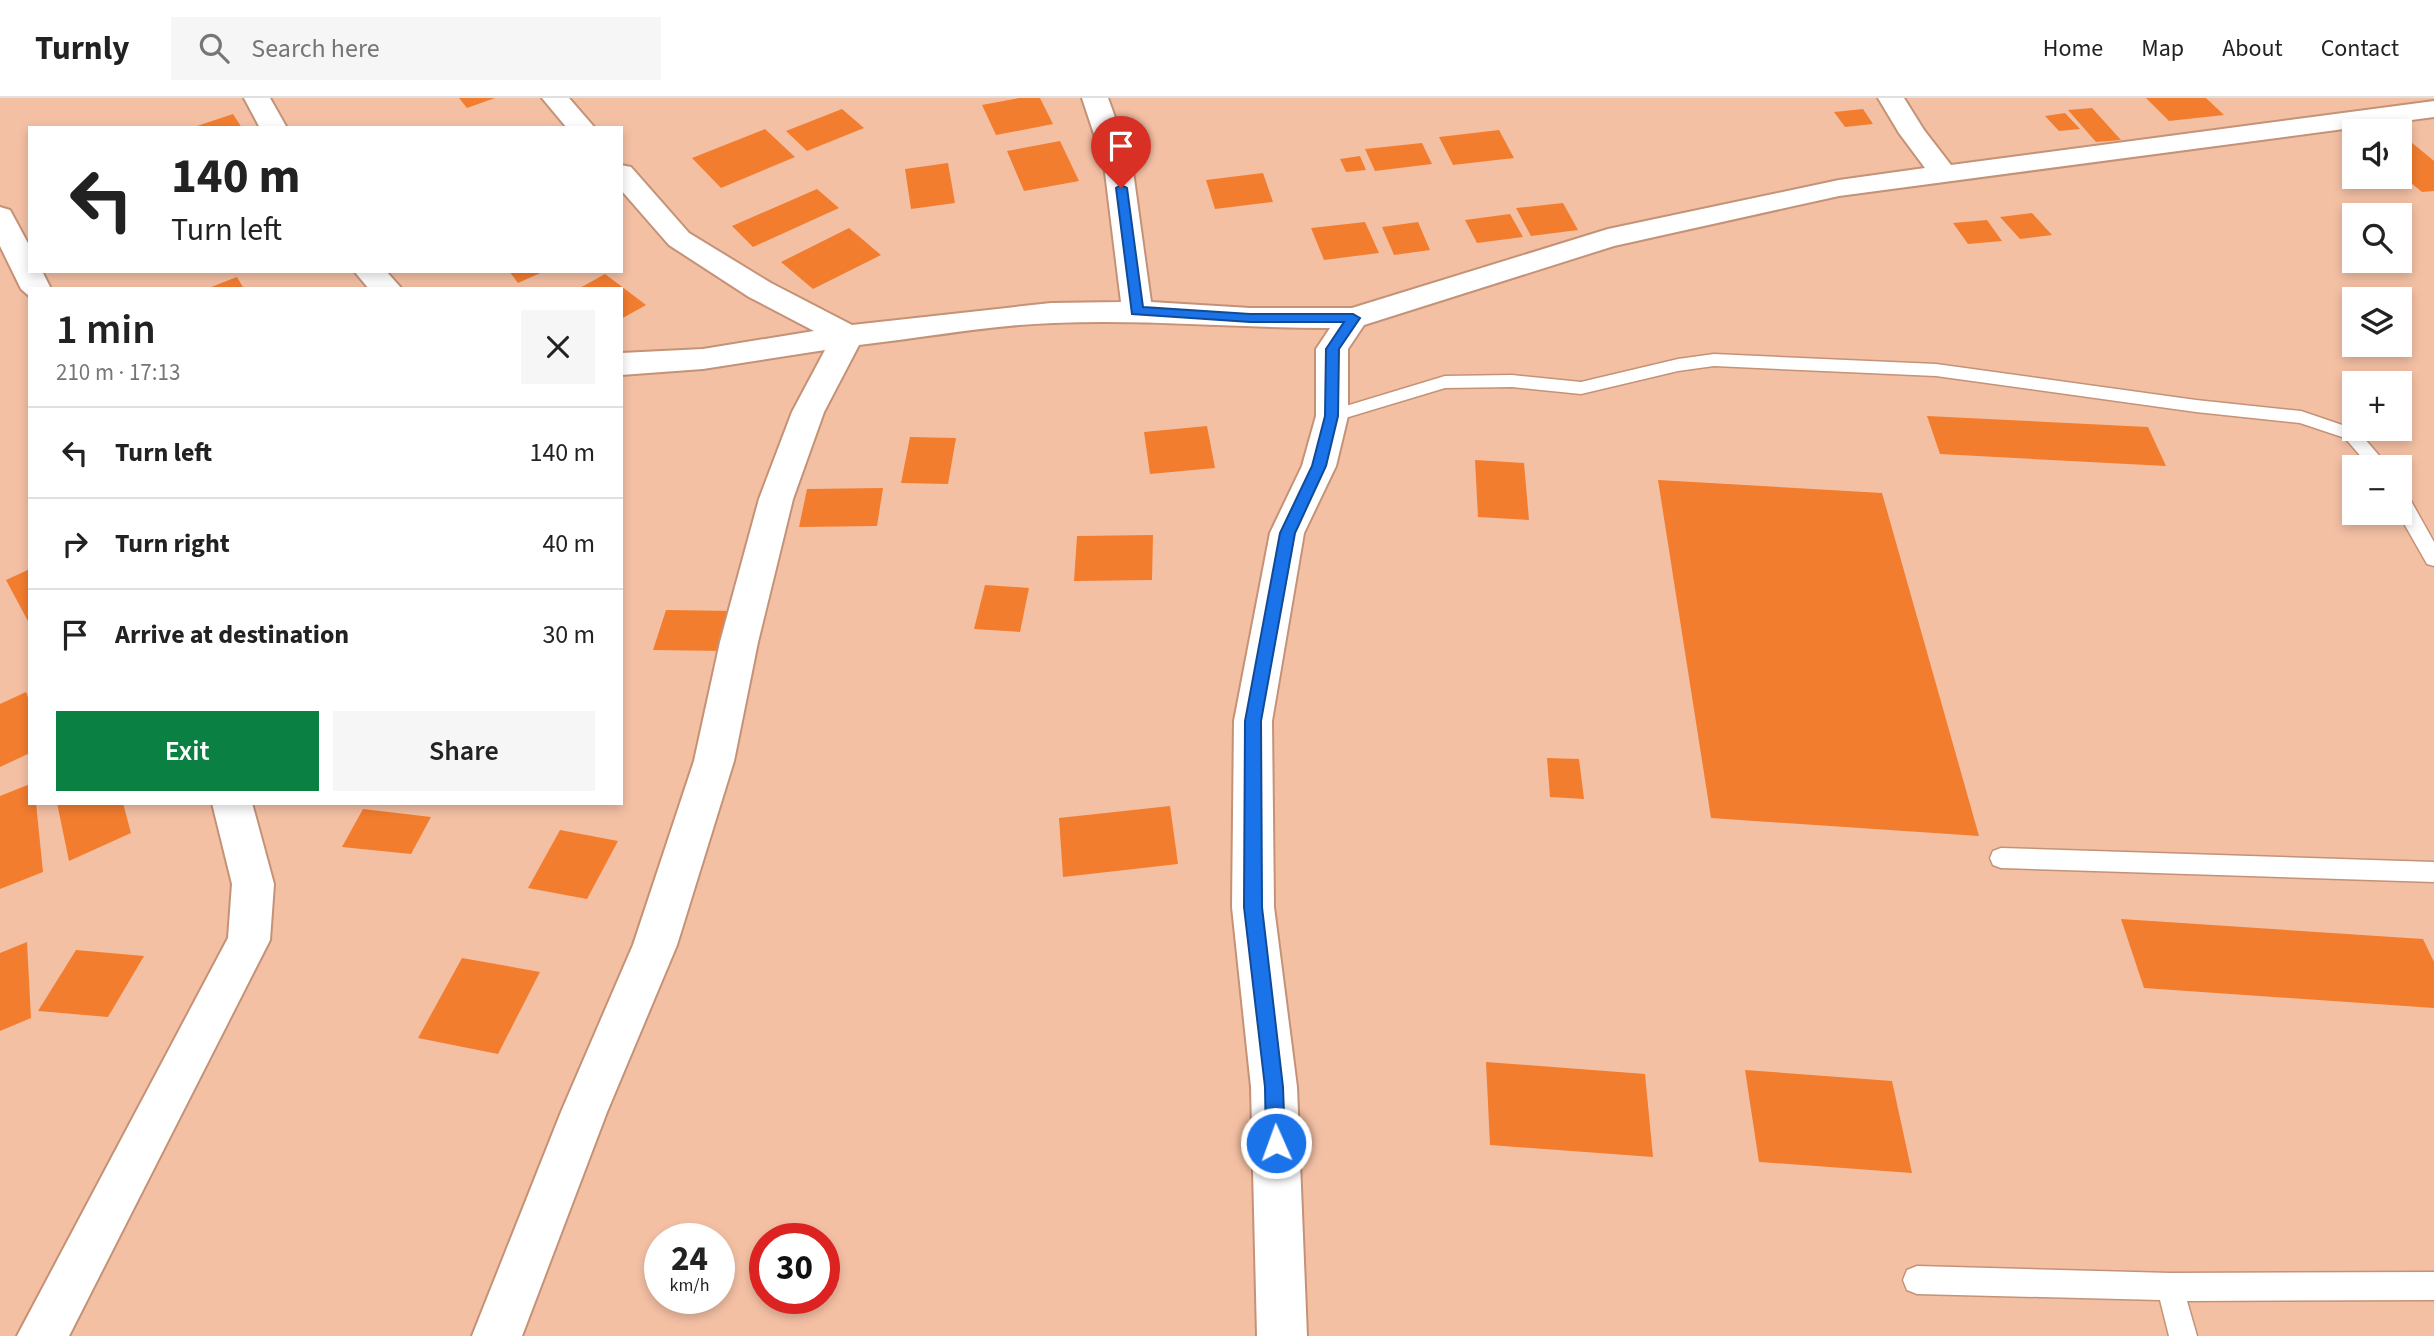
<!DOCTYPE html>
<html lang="en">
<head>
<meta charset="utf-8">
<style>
  :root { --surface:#fff; --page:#f6f6f6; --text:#222; --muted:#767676; --line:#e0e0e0; --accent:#0b8043 }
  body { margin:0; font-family:"Source Sans 3",sans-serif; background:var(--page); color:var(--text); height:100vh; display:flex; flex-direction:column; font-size:26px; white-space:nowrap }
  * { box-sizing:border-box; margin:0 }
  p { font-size:23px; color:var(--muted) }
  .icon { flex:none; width:38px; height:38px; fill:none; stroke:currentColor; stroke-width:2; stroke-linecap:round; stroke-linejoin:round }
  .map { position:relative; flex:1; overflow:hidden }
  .details { position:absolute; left:28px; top:189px; width:595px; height:518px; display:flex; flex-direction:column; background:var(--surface); border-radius:0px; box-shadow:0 4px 10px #0003 }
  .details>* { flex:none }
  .hud { position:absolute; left:28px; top:28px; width:595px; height:147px; border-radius:0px; box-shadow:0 4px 10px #0003; background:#fff; color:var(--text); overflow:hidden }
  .tools { position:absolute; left:2342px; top:21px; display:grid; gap:14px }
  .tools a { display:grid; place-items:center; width:70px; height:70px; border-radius:0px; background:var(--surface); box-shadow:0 4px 10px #0003; font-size:35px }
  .speed { position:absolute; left:644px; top:1125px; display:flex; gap:14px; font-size:35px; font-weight:700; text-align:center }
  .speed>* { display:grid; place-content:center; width:91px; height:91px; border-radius:50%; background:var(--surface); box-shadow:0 4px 10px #0003; line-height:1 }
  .speed small { font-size:18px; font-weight:400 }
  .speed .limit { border:10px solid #d22; background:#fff; color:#111 }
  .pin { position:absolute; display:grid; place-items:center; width:60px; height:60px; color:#fff; margin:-72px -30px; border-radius:50% 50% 50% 0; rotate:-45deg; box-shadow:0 0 7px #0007 }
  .pin .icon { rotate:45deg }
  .me { position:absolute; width:77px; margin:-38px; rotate:358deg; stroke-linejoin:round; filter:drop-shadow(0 0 5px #0008) }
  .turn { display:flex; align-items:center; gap:24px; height:147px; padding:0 28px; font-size:32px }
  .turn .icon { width:91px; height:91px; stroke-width:2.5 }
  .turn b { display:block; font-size:49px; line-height:60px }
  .round { display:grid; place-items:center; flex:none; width:74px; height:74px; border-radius:0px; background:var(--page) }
  .headline { display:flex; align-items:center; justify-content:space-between; height:119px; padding:0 28px }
  h1 { font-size:42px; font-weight:600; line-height:52px }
  .button { display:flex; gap:14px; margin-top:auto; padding:14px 28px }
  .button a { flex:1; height:80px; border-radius:0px; background:var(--accent); color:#fff; font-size:28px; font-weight:600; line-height:80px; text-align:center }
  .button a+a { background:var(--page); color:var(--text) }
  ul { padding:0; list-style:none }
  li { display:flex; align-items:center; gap:21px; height:91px; padding:0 28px; border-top:2px solid var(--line) }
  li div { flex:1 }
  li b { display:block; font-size:26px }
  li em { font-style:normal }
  header { display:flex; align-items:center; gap:42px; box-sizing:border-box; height:98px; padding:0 35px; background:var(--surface); border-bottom:2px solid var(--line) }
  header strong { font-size:33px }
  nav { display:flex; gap:38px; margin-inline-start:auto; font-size:24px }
  .search { width:490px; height:63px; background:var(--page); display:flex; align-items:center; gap:18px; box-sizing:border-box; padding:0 24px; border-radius:0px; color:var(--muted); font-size:26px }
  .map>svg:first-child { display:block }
</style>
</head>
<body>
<header>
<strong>Turnly</strong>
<div class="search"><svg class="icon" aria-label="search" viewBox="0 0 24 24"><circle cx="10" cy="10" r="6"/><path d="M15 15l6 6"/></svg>Search here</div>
<nav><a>Home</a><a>Map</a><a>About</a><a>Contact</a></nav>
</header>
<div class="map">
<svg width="2434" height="1238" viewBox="0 0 2434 1238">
  <rect width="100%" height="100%" fill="#f4c0a4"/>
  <g fill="#f27d2f">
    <polygon points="459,0 495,0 467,10"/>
    <polygon points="1019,0 1040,0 1053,26 996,37 982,7"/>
    <polygon points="2146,0 2206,0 2224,17 2169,23"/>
    <polygon points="2092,10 2121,42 2096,44 2068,12"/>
    <polygon points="842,11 864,30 807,53 786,33"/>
    <polygon points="1863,11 1873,26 1845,29 1834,14"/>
    <polygon points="2065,15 2080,31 2059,33 2045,18"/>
    <polygon points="233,16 242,30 194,30 194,29"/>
    <polygon points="765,31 795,59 721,90 692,60"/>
    <polygon points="1499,32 1514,60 1453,67 1439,39"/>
    <polygon points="2405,39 2434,63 2434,93 2422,94 2399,75 2399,40"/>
    <polygon points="1060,43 1079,83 1024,93 1007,53"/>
    <polygon points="1422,45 1432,66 1375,73 1365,51"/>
    <polygon points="1360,58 1366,72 1346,74 1340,61"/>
    <polygon points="948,65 955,105 911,111 905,71"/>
    <polygon points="1263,75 1273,104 1215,111 1206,82"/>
    <polygon points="817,91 839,110 753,149 732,128"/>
    <polygon points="1563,105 1578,132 1531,138 1516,110"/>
    <polygon points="2032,115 2052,137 2020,141 2000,119"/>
    <polygon points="1510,116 1523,139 1477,145 1465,122"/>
    <polygon points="1987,122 2002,143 1968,146 1953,125"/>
    <polygon points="1365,124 1379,155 1324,162 1311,130"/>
    <polygon points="1418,124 1430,152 1394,157 1382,129"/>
    <polygon points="849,130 881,157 813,191 781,164"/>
    <polygon points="509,173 545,173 518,185"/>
    <polygon points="605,176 621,188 646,207 621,221 621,191 578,191"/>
    <polygon points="237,179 244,191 206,191"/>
    <polygon points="1927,318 2148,329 2166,368 1940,356"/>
    <polygon points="1207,328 1215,370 1150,376 1144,334"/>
    <polygon points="910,339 956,340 948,386 901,385"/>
    <polygon points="1475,362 1524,365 1529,422 1478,419"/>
    <polygon points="1658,382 1882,395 1979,738 1711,720"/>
    <polygon points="883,390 877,428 799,429 807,391"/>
    <polygon points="1153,437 1152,482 1074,483 1077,438"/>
    <polygon points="30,471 30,527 6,482"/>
    <polygon points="985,487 1029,490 1020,534 974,531"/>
    <polygon points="666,512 737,513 725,553 653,552"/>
    <polygon points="26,594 30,605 30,655 0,669 0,606"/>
    <polygon points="1547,660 1579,661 1584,701 1550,699"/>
    <polygon points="30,686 30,705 36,705 43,774 0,791 0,698"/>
    <polygon points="57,705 123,705 131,735 69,763"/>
    <polygon points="1170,708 1178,766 1063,779 1059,720"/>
    <polygon points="363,711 431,719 411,756 342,749"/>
    <polygon points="560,732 618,743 587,801 528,790"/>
    <polygon points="2121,821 2423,841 2434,864 2434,910 2144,890"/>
    <polygon points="27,844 31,920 0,933 0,855"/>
    <polygon points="76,852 144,858 108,919 38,913"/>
    <polygon points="462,860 540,874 498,956 418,940"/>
    <polygon points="1486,964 1645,976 1653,1059 1490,1047"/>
    <polygon points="1745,972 1892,983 1912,1075 1759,1064"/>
  </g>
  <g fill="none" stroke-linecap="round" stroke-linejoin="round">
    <defs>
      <g id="lane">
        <polygon points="1714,256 1936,266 2196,302 2301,313 2357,332 2389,369 2370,369 2345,340 2300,325 2196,314 1936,278 1714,268 1678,273 1581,296 1512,289 1445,290 1332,324 1323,318 1326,314 1445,278 1512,277 1581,284 1678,261"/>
        <polygon points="2399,392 2406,394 2434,444 2434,468 2427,466 2398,415"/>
        <polygon points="2001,750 2434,764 2434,784 2001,770 1993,767 1990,760 1993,753"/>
        <polygon points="1917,1168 2170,1175 2434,1174 2434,1202 2187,1203 2197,1238 2169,1238 2160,1202 1917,1196 1907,1192 1903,1182 1907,1172"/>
      </g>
      <g id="street">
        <polygon points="244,0 270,0 287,30 260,30"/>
        <polygon points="542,0 569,0 595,30 567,30"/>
        <path d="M 1082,0 L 1108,0 L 1132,66 L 1151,204 L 1250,210 L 1352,210 L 1608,131 L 1839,82 L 1925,70 L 1899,35 L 1878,0 L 1904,0 L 1924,32 L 1951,67 L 2434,3 L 2434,19 L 1839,98 L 1614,148 L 1364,227 L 1348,251 L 1348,318 L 1336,368 L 1304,435 L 1272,623 L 1274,809 L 1297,989 L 1307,1238 L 1257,1238 L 1251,989 L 1232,809 L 1234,623 L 1270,435 L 1302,368 L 1316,318 L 1316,251 L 1330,230 C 1238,230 1146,221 1054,225 C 989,227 923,240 859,247 L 824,314 L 793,401 L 758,544 L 734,663 L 677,847 L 607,1014 L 522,1238 L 472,1238 L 561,1014 L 633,847 L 694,663 L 720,544 L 759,401 L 792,314 L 825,252 L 703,271 L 621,277 L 621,255 L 703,251 L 814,233 L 749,199 L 669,147 L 621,92 L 621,67 L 631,69 L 689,135 L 771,185 L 852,227 L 1051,205 L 1121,204 L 1104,66 Z"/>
        <polygon points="0,109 10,112 30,149 30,173 42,173 51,191 30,191 30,199 21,191 0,148"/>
        <polygon points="354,173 386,173 402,191 369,191"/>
        <polygon points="212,705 252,705 274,786 270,842 69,1238 17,1238 228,840 232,786"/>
      </g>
    </defs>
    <use href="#lane" stroke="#c49277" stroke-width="3"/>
    <use href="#street" stroke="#c49277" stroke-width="4"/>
    <use href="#lane" fill="#fff" fill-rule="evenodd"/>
    <use href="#street" fill="#fff" fill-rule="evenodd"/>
  </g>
  <polygon fill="#1a73e8" stroke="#114b97" stroke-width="2" points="1121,87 1127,90 1143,209 1250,216 1353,216 1360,220 1339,251 1338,318 1326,368 1295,435 1261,623 1262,809 1283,989 1285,1045 1283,1051 1276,1054 1269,1051 1266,1045 1265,989 1244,809 1245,623 1280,435 1312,368 1325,318 1326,251 1344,224 1250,224 1132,216 1116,90"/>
</svg>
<div class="tools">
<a><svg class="icon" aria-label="sound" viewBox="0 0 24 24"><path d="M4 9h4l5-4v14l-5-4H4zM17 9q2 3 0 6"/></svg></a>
<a><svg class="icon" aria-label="search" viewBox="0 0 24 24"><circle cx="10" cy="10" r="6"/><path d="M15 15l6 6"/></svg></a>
<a><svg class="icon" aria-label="layers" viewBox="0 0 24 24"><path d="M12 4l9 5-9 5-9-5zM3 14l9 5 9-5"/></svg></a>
<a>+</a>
<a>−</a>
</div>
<div class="speed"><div>24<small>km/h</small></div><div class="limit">30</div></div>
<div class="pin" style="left:1121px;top:90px;background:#d93025"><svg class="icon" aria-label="arrive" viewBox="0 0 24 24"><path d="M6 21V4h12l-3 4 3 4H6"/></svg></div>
<svg class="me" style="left:1276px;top:1045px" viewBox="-20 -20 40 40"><circle r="17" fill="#1a73e8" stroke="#fff" stroke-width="3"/><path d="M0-11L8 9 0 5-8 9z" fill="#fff"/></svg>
<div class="hud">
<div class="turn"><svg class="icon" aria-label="left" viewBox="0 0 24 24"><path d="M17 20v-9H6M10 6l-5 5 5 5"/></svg><div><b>140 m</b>Turn left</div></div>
</div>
<section class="details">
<div class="headline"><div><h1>1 min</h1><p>210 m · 17:13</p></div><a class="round"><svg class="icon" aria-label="close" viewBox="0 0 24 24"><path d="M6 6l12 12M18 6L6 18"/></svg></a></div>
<ul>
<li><svg class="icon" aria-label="left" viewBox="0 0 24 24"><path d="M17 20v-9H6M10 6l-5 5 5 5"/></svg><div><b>Turn left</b></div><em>140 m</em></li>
<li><svg class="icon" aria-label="right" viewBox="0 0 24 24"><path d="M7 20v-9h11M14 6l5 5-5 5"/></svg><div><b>Turn right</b></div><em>40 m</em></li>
<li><svg class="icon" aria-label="arrive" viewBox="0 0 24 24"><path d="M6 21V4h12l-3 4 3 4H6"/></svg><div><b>Arrive at destination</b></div><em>30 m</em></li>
</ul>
<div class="button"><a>Exit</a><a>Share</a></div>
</section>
</div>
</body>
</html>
